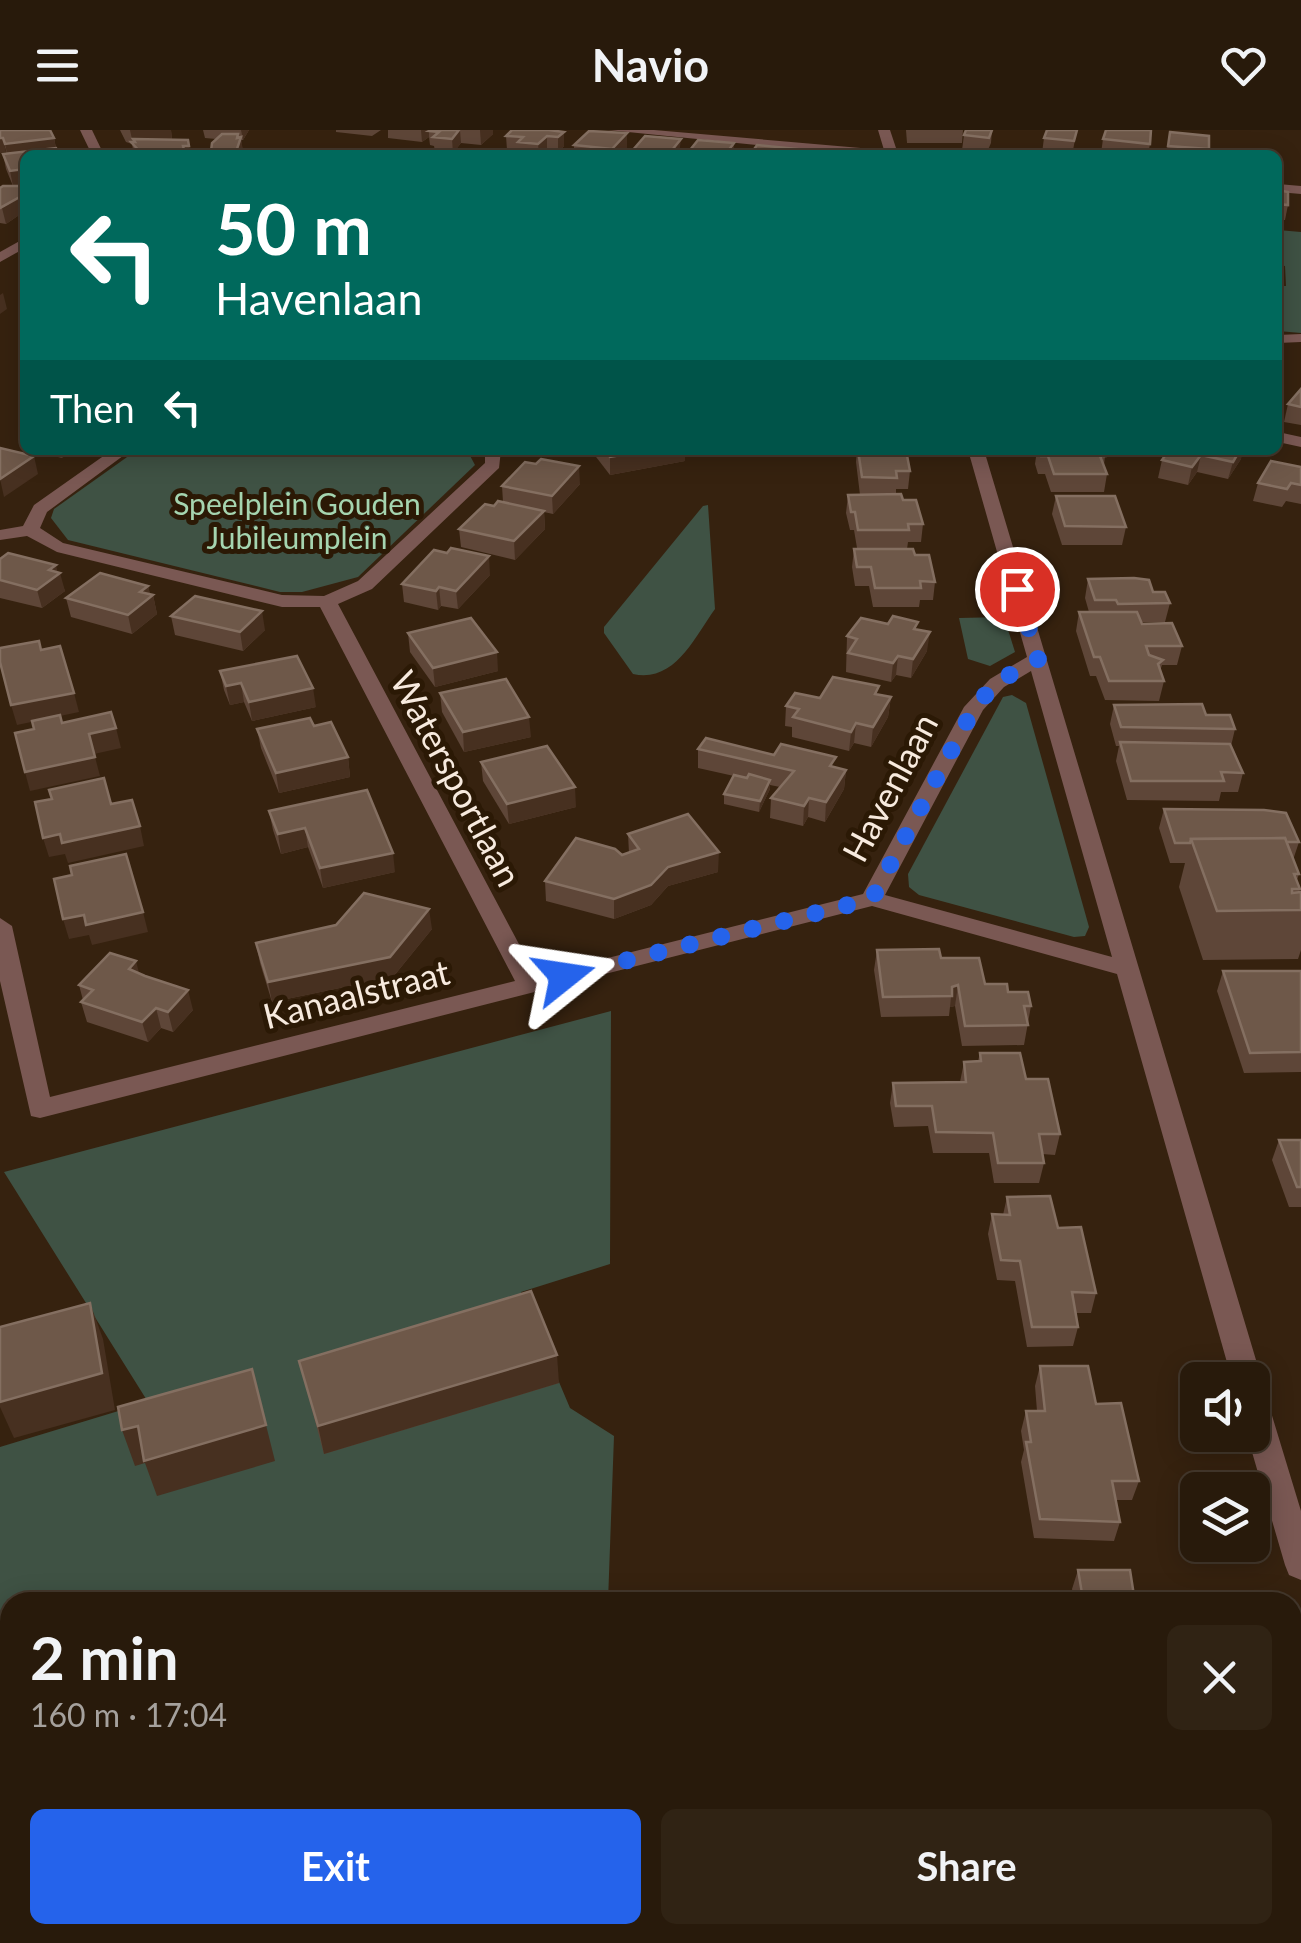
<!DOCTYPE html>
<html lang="en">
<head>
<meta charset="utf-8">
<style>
  :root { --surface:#281a0b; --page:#302314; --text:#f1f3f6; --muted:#a5a19d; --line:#44382c; --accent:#2563eb }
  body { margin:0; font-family:Lato,sans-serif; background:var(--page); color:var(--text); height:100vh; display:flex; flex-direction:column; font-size:38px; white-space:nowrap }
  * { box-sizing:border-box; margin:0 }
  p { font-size:32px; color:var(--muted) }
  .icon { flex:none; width:55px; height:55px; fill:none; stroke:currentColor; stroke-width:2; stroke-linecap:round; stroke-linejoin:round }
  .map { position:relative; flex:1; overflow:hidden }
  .sheet { position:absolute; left:0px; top:1462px; width:1302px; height:352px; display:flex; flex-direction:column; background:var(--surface); border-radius:30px 30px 0 0; box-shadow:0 5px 25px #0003,0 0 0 2px var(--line) }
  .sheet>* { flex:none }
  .hud { position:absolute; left:20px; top:20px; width:1262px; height:305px; border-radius:15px; box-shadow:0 5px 25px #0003,0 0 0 2px var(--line); background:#00695c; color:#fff; overflow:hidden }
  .buttons { position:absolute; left:1180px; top:1232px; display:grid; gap:20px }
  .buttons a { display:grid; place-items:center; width:90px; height:90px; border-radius:15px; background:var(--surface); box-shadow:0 5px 25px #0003,0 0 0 2px var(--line); font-size:50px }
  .pin { position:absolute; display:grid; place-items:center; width:85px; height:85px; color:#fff; margin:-42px; border:5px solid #fff; border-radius:50%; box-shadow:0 2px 10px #0007 }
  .me { position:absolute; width:110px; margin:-55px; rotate:75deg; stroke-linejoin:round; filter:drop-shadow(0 0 8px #0008) }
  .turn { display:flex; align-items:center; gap:35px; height:210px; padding:0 30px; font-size:45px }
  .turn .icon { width:130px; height:130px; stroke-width:2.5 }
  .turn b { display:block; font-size:70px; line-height:85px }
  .then { display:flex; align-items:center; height:95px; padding:0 30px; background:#0003; gap:20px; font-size:38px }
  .round { display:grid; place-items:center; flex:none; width:105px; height:105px; border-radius:15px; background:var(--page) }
  .head { display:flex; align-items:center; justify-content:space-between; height:170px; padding:0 30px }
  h1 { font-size:60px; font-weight:700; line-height:75px }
  .primary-button { display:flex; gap:20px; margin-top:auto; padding:20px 30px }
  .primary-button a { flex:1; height:115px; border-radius:15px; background:var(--accent); color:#fff; font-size:40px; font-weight:700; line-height:115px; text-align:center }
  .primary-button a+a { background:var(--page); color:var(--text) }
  header { display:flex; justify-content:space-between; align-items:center; height:130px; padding:0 30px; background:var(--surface); font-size:45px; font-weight:700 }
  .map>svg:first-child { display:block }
</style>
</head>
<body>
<header><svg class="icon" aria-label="menu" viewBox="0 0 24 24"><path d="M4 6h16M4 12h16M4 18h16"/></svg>Navio<svg class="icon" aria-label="heart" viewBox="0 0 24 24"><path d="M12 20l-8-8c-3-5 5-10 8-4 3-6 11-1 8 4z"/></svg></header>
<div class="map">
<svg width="1301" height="1813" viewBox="0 0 1301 1813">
  <rect width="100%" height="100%" fill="#36220f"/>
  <g fill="#3f5244">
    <polygon points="1278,100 1301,102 1301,203 1278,201 1278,156 1286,156 1285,136 1278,135"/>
    <polygon points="137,320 467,320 475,335 358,447 302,462 280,462 68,410 51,388 54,379"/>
    <path d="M 708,375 L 715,479 C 694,508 675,553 633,544 L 604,503 L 604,497 L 703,376 Z"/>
    <polygon points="1004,487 1015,522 990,536 968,529 959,488"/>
    <polygon points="1012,565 1026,573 1089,797 1085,806 1074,807 919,765 909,757 908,744 1003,567"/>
    <polygon points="611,881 610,1134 521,1162 570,1278 614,1306 608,1472 10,1472 10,1805 1292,1805 1293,1713 1301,1713 1301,1813 0,1813 0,1317 148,1272 4,1042"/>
  </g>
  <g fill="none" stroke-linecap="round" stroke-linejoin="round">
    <g fill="#7a5853" fill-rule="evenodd">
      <polygon points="80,0 92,0 104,25 92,25"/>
      <polygon points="608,0 654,0 884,20 878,0 890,0 897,21 903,25 856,25"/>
      <polygon points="1278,54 1301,56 1301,64 1278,62"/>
      <polygon points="25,108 25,118 0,132 0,122"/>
      <polygon points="1301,204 1301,212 1278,213 1278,205"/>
      <polygon points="1278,302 1301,307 1301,317 1278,312"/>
      <path d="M 112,320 L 131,320 L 47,382 L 40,398 L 63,413 L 282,465 L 324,466 L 358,451 L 485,333 L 485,320 L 501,320 L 499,338 L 372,459 L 338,474 L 536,846 L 863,764 L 964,577 L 990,549 L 1027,527 L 968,320 L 984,320 L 1262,1250 L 1258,1258 L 1267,1269 L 1301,1381 L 1301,1450 L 1289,1445 L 1285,1435 L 1247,1305 L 1252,1305 L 1252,1250 L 1232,1250 L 1117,844 L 872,776 L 40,988 L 31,986 L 0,851 L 0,788 L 12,796 L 50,967 L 515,851 L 320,477 L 282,477 L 57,422 L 27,406 L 0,410 L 0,400 L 23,396 L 34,375 ZM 1031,541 L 1112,827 L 885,765 L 983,580 L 1004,557 Z"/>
    </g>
  </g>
  <g fill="#5e4638">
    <polygon points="0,0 54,8 56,18 25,25 25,54 13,56 6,39 3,24 7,24"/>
    <polygon points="120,0 172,0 171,0 172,10 191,25 134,25 132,14 126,12"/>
    <polygon points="203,0 249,0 243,10 241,10 243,22 242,25 212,25 211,21 216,9 205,8"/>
    <polygon points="336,0 381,0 372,6 336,2"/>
    <polygon points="388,0 493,0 493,4 481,15 461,13 453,23 435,21 434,16 430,15 429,7 422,12 388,8"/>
    <polygon points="552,0 564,16 558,22 547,21 543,25 518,25 518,21 507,20 506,6"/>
    <polygon points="906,0 963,0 962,13 907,13"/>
    <polygon points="992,0 991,13 987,22 962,20 964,5"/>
    <polygon points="1077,0 1072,25 1042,23 1044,8"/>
    <polygon points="1170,2 1209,19 1207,25 1166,25"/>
    <polygon points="627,3 627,18 620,25 574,25 574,15"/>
    <polygon points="1103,9 1150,14 1148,25 1101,23"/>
    <polygon points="632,21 681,24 679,25 632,25"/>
    <polygon points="25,56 25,81 6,94 0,93 0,58"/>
    <polygon points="1278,60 1288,75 1285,90 1278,90"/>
    <polygon points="1301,259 1301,295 1284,292 1288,274"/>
    <polygon points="29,320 73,320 62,328"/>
    <polygon points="593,320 685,320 685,331 610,345 593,323"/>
    <polygon points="857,320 906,320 910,341 908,359 896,359 896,364 923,394 921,412 908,412 907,419 857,418 854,400 850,400 846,383 848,365 860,365 856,332"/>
    <polygon points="1037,320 1103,320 1105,326 1104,335 1107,344 1104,362 1051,362 1045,344 1038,344 1035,334"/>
    <polygon points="1169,320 1241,329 1228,349 1197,342 1188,355 1158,348 1162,330"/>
    <polygon points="1301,337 1301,374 1286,371 1282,377 1253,371 1258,353"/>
    <polygon points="580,354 553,384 544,382 545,399 515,430 461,417 459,399 503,372 502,356"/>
    <polygon points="1056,366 1126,397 1122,415 1062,415 1052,384"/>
    <polygon points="854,419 915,425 935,452 933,470 920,470 919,477 873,477 869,456 855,456 852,437"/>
    <polygon points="0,429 57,442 65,461 42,478 0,468"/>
    <polygon points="490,445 458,479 441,476 438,480 404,472 402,454"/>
    <polygon points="1088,449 1153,462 1170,473 1165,492 1141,492 1142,494 1182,516 1177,535 1162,535 1160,541 1164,551 1159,571 1105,570 1096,546 1090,546 1076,501 1079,482 1089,482 1085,468"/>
    <polygon points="148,456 150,465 153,465 157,484 132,504 71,487 66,468"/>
    <polygon points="171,486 265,500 243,521 175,505"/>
    <polygon points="917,500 927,521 911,548 896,545 891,552 846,542 847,506"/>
    <polygon points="408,503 498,541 435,557 410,522"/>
    <polygon points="220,541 316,577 252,591 244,572 230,575 224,560"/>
    <polygon points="440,563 531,607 464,622 442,582"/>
    <polygon points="878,565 891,567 888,587 871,617 854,613 849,621 792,607 792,597 785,596 786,576 820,568"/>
    <polygon points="1114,575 1206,585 1235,599 1231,616 1243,643 1238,662 1221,662 1219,671 1127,670 1116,631 1119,616 1116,616 1110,594"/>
    <polygon points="257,599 348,627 350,647 279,663 261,618"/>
    <polygon points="698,619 774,625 846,640 844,659 825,692 808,687 803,696 770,688 771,668 780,657 770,655 770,659 759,682 724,674 724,664 734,646 698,638"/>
    <polygon points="481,632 576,677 509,694 483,651"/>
    <polygon points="1164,679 1299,712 1293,730 1299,744 1297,750 1300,759 1299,763 1301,763 1301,820 1298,829 1203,830 1179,757 1185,733 1170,733 1159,698"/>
    <polygon points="269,681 395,742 323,758 308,717 281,724 273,700"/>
    <polygon points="628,704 718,742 668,756 651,775 614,789 546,771 545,751 629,723"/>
    <polygon points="336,795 432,799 393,847 272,872 260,833 256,813"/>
    <polygon points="877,820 941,828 985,854 1008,862 1031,876 1024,915 962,916 955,876 950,877 949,886 881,887 874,840"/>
    <polygon points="1223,841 1301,841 1301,942 1244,943 1217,861"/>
    <polygon points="139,844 193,880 173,902 161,898 148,912 87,892 81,872 83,870 79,855"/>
    <polygon points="980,923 1026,949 1060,1004 1055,1025 1042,1024 1044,1033 1039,1053 994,1053 989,1023 933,1023 928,996 894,997 890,973 893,953 960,952 964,932 978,931"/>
    <polygon points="1279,1010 1301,1010 1301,1077 1289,1077 1272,1030"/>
    <polygon points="1007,1067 1058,1098 1096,1163 1091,1183 1075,1183 1078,1197 1073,1216 1027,1217 1015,1151 997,1150 988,1104 992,1084 1003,1085"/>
    <polygon points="299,1231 559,1253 324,1324"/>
    <polygon points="1040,1236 1096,1274 1139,1351 1132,1370 1116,1370 1120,1392 1114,1411 1034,1408 1021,1332 1024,1320 1021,1301 1026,1281 1037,1281 1035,1256"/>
    <polygon points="1078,1440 1135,1472 1056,1472 1057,1470 1074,1470 1072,1459"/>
  </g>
  <g fill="#473020">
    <polygon points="130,0 172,0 171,0 172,10 133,9 134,14 133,14"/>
    <polygon points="241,0 249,0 243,10"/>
    <polygon points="421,0 438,0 429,1 429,7 422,12"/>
    <polygon points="459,0 460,0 461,13 453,23 452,9"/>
    <polygon points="480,0 493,0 493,4 481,15"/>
    <polygon points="564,2 564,16 558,22 558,7"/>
    <polygon points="627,3 627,18 620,25 612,25 612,19"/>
    <polygon points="238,4 239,11 241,7 243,22 242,25 231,25 230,21"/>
    <polygon points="547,6 547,21 543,25 539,25 538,14"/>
    <polygon points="0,8 3,8 6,22 0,23"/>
    <polygon points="54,8 57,23 8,28 5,14"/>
    <polygon points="681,9 679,25 668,25"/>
    <polygon points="734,13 734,25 725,25"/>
    <polygon points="183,16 189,16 191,25 145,25"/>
    <polygon points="25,39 25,54 13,56 10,41"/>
    <polygon points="25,64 25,81 6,94 2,78"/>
    <polygon points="3,163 7,179 0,184 0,165"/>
    <polygon points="60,320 73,320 62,328"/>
    <polygon points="650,320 685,320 685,331 610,345 610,327"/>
    <polygon points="1240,320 1244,320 1241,329 1228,349 1233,332"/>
    <polygon points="1201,325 1197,342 1188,355 1192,337"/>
    <polygon points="34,326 38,344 4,367 0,349"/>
    <polygon points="579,336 580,354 553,384 552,366"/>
    <polygon points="544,381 545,399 515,430 514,411"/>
    <polygon points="489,426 490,445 458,479 456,461"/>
    <polygon points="56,435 58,444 60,443 65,461 42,478 37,460 49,440"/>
    <polygon points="148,456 151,467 153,465 157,484 132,504 128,485 140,462"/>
    <polygon points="439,457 441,476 438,480 436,461"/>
    <polygon points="262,481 265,500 243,521 240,502"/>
    <polygon points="930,502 927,521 911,548 913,529"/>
    <polygon points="497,522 498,541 435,557 433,538"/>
    <polygon points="898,526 896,545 891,552 893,533"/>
    <polygon points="241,553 244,572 230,575 226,556"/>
    <polygon points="313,558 316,577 252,591 249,572"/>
    <polygon points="74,563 79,582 17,595 11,575"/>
    <polygon points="891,567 888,587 871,617 873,597"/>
    <polygon points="529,587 531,607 464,622 463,602"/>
    <polygon points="856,593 854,613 849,621 851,602"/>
    <polygon points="116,598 121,618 94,624 89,604"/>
    <polygon points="95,627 100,646 30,661 25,642"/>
    <polygon points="348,627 350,647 279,663 276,643"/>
    <polygon points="846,640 844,659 825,692 826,672"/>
    <polygon points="770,650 770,659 759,682 760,671"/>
    <polygon points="575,657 576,677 509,694 507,674"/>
    <polygon points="809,668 808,687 803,696 804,676"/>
    <polygon points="140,696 144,716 68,733 65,724 49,727 43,708 60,704"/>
    <polygon points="305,698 308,717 281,724 278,704"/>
    <polygon points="719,722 718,742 668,756 651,775 614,789 614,769 668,737"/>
    <polygon points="393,723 395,742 323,758 320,738"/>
    <polygon points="429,779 432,799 393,847 272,872 268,852"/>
    <polygon points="143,782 148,802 92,815 89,805 69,809 63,789 84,785"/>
    <polygon points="136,831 141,851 129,839"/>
    <polygon points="958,855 955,876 950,877 952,857"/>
    <polygon points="188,860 193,880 173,902 168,882"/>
    <polygon points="156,878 161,898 148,912 142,892"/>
    <polygon points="90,1173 103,1209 115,1280 14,1308 0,1277 0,1272"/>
    <polygon points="557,1225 559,1253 324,1324 318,1296"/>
    <polygon points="252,1239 275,1331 157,1366 145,1333 135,1336 122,1300"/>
  </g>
  <g fill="#6e5849" stroke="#846f61" stroke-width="2.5">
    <polygon points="0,0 50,0 54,8 5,14 3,8 0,8"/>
    <polygon points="431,0 459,0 452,9 433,7 439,2 429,1"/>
    <polygon points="512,0 549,0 564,2 558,7 547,6 538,14 518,12 523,7 506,6"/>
    <polygon points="966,0 992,0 989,8 964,5"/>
    <polygon points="1047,0 1077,0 1074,11 1044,8"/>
    <polygon points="1106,0 1151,0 1150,14 1103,9"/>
    <polygon points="589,1 627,3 612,19 574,15"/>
    <polygon points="1170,2 1209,6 1209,19 1168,16"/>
    <polygon points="222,4 238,4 237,8 241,7 237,19 230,21 211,21 212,13"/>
    <polygon points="645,6 681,9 668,25 632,21"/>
    <polygon points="133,9 188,10 189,16 183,16 184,20 143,25 131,12 135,12"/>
    <polygon points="698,10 734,13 725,25 686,25"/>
    <polygon points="757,15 797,19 792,25 750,25"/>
    <polygon points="56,18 60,25 25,25 25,39 10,41 3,24"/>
    <polygon points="815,21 855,24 855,25 816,25"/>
    <polygon points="3,56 25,56 25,64 0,78 0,58"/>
    <polygon points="1278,60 1288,62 1288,75 1278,74"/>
    <polygon points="1301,259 1301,277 1288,274"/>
    <polygon points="0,318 34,326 0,349"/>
    <polygon points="604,320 650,320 610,327"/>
    <polygon points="858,320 906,320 910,341 896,341 897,348 862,347"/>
    <polygon points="1039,320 1103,320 1105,326 1100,326 1107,344 1054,344 1048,326 1041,326"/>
    <polygon points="1169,320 1240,320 1233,332 1201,325 1192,337 1162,330"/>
    <polygon points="541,329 579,336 552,366 502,356 525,332 536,334"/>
    <polygon points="1271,331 1301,337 1301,355 1291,353 1287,359 1258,353"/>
    <polygon points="901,364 903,370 916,370 923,394 908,394 909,400 858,400 855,382 851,382 848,365"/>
    <polygon points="1056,366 1115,366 1126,397 1065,396"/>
    <polygon points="498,371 544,381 514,411 459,399 485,374 494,376"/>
    <polygon points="451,418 489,426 456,461 439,457 436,461 402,454 434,420 447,423"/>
    <polygon points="854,419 913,419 915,425 929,425 935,452 920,451 921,458 875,458 871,437 857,437"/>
    <polygon points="8,423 56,435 49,440 60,443 37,460 0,450 0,429"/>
    <polygon points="100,443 148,456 140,462 153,465 128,485 66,468"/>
    <polygon points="1134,448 1149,450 1153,462 1165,462 1170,473 1118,474 1116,470 1095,470 1088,449"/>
    <polygon points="195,466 262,481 240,502 171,486"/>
    <polygon points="1079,482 1137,482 1142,494 1172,493 1182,516 1146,516 1149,525 1163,530 1158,534 1164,551 1109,551 1100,527 1094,527"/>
    <polygon points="893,486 918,492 914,499 930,502 913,529 898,526 893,533 848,523 857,509 847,506 861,488 888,494"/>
    <polygon points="471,488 497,522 433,538 408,503"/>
    <polygon points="39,511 41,520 60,516 74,563 11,575 0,532 0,518"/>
    <polygon points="297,526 313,558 249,572 241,553 226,556 220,541"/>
    <polygon points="833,547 879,556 875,564 891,567 873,597 856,593 851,602 793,587 799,579 786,576 795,563 820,568"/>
    <polygon points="506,549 529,587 463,602 440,563"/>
    <polygon points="1202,574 1206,585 1230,585 1235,599 1121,597 1114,575"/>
    <polygon points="111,582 116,598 89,604 95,627 25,642 15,603 34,599 32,591 60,585 62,593"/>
    <polygon points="310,588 314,596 331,592 348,627 276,643 257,599"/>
    <polygon points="706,608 774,625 781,614 836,627 830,636 846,640 826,672 809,668 804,676 771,668 794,641 698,619"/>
    <polygon points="1120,612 1230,614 1243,643 1221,642 1224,651 1131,651"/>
    <polygon points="547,616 575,657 507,674 481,632"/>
    <polygon points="749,644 770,650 760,671 724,664 734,645 747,648"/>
    <polygon points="104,648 111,674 132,670 140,696 62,713 60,704 43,708 35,672 52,669 49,660"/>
    <polygon points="367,660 393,723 320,738 305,698 278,704 269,681"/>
    <polygon points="1164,679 1264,680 1286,683 1299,712 1286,712 1285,708 1191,709 1190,713 1175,713"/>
    <polygon points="688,684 719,722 668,737 651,755 614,769 545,751 576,708 615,719 622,725 639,719 628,704"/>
    <polygon points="1285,708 1299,744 1294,744 1300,759 1292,759 1292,763 1301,762 1301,780 1217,781 1191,709"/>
    <polygon points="126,724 143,782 86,795 84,785 63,789 54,749 72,745 70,736"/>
    <polygon points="364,763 429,779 390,827 268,852 256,813 336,795"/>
    <polygon points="939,819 941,828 979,828 985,854 1007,854 1008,862 1028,862 1031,876 1024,876 1028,895 965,896 958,855 952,857 952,866 883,867 877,820"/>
    <polygon points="110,823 136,831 129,839 145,846 188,860 168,882 156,878 142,892 81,872 93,860 79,855"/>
    <polygon points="1223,841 1301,841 1301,922 1250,923"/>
    <polygon points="980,923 1020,923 1026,949 1048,949 1060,1004 1039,1004 1044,1033 998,1033 993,1003 936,1002 932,976 896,976 893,953 966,952 964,932 981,931"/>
    <polygon points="1279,1010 1301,1010 1301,1057 1297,1057"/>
    <polygon points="1050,1066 1058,1098 1081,1097 1096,1163 1072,1162 1078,1197 1032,1197 1020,1131 1001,1130 992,1084 1010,1085 1007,1067"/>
    <polygon points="531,1161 557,1225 318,1296 299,1231"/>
    <polygon points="90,1173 102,1243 0,1272 0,1197"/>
    <polygon points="1040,1236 1088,1236 1096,1274 1121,1273 1139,1351 1112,1351 1120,1392 1040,1389 1026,1312 1031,1312 1026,1281 1045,1281"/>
    <polygon points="252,1239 266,1295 144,1331 138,1296 122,1300 118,1277"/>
    <polygon points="1078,1440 1130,1440 1135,1472 1058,1472 1057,1470 1083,1469"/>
  </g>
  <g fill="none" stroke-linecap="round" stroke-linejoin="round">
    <polyline stroke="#2563eb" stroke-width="18" stroke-dasharray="0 32.4" points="564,846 872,769 974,578 997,552 1038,529 1017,459"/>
  </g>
  <g text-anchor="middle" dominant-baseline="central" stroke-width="10" stroke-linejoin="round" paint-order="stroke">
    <g font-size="30" fill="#a5d5b0" stroke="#2b1905">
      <text x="297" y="373">Speelplein Gouden<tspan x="297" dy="34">Jubileumplein</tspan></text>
    </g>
    <g font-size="35" fill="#f7eade" stroke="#2b1905">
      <text transform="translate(457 648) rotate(62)">Watersportlaan</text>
      <text transform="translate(889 657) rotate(-62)">Havenlaan</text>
      <text transform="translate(356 863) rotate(-14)">Kanaalstraat</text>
    </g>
  </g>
</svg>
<div class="buttons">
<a><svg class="icon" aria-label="sound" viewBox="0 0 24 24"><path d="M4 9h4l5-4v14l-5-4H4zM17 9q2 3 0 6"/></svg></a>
<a><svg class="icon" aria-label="layers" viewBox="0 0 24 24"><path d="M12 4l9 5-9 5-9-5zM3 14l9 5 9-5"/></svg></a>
</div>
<div class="pin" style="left:1017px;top:459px;background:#d93025"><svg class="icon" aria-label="arrive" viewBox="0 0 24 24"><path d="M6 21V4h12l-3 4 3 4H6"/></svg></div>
<svg class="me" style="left:564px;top:846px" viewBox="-20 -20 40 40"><path d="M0-17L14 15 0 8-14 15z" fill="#2563eb" stroke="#fff" stroke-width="4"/></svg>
<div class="hud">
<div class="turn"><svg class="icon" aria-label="left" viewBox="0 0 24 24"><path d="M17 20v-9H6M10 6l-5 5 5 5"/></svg><div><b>50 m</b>Havenlaan</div></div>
<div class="then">Then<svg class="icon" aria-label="left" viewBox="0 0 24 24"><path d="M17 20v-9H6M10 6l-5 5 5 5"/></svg></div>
</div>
<section class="sheet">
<div class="head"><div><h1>2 min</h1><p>160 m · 17:04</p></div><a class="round"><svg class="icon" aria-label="close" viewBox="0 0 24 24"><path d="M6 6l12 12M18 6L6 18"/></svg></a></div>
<div class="primary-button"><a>Exit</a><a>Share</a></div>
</section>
</div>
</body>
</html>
